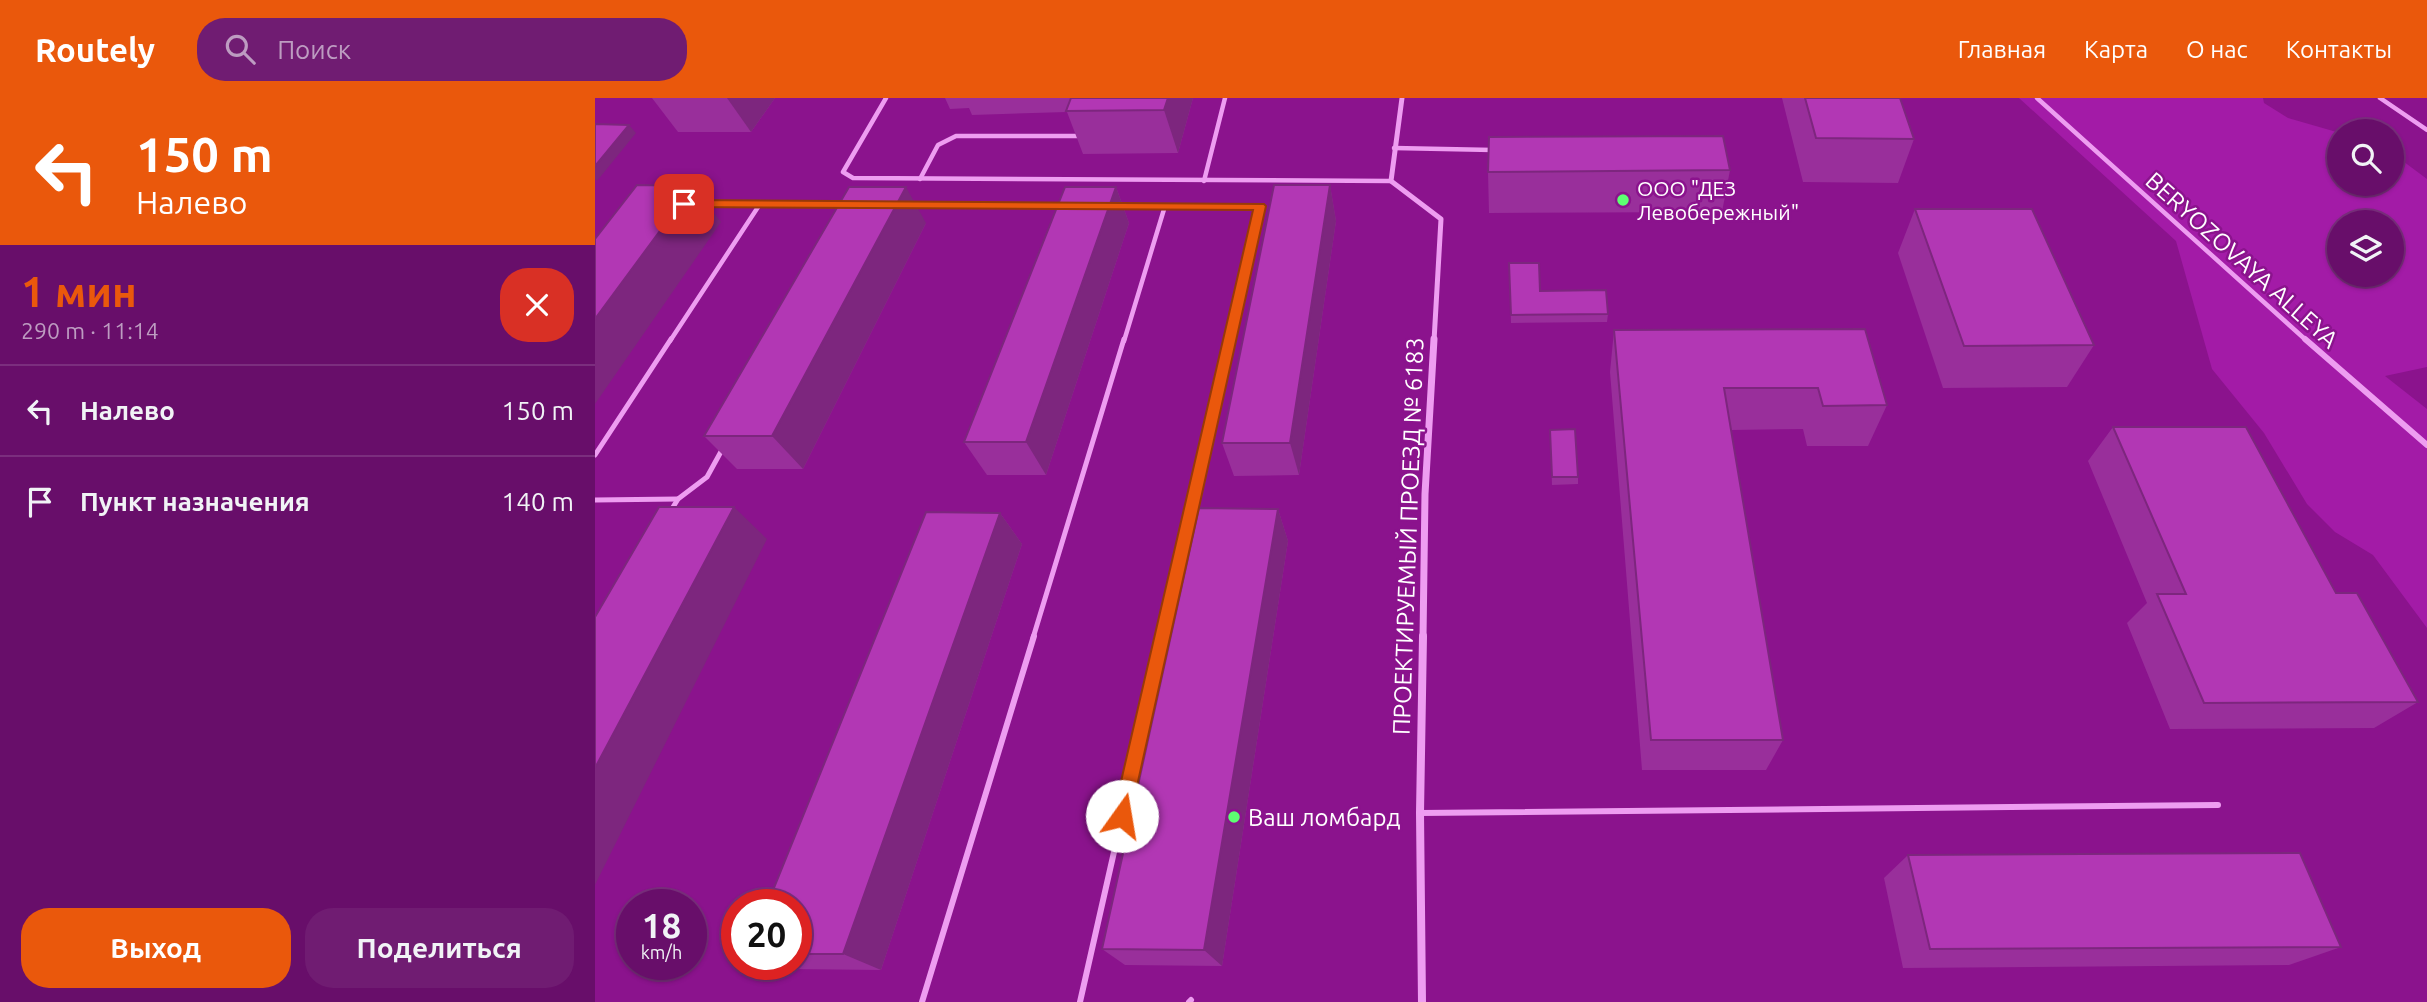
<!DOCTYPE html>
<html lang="ru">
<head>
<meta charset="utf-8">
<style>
  :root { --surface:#680e6a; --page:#701c72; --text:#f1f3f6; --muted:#bd9cc1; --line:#7b2e7e; --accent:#ea580c }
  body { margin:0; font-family:Ubuntu,sans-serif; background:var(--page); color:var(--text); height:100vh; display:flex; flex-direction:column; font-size:26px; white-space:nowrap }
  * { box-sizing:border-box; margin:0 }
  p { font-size:23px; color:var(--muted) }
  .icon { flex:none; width:38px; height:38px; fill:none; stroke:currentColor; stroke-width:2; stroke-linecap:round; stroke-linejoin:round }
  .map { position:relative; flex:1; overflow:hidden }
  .details { display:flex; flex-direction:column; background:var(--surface); width:595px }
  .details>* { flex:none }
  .hud { background:#ea580c; color:#fff; overflow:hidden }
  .controls { position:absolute; left:1732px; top:21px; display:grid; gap:14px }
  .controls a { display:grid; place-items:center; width:77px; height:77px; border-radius:50%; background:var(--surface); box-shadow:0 2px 5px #0004,0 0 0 2px var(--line); font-size:35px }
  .speed { position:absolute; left:21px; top:791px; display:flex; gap:14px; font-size:35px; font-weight:700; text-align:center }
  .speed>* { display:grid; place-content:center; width:91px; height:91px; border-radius:50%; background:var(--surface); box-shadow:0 2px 5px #0004,0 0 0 2px var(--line); line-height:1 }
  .speed small { font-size:18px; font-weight:400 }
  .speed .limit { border:10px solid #d22; background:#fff; color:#111 }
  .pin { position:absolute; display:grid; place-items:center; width:60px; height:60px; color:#fff; margin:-30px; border-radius:14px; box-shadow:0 4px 10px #0006 }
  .me { position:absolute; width:77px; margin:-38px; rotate:13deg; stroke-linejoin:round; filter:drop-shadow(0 0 5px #0008) }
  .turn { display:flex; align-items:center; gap:24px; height:147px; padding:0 21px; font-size:32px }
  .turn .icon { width:91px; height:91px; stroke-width:2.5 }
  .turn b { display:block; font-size:49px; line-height:60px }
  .round { display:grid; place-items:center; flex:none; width:74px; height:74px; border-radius:28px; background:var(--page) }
  .headline { display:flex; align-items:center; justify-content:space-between; height:119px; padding:0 21px }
  h1 { font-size:42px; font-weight:700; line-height:52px; color:var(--accent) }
  .button { display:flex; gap:14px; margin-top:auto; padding:14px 21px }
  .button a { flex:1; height:80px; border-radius:28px; background:var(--accent); color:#fff; font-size:28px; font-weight:700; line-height:80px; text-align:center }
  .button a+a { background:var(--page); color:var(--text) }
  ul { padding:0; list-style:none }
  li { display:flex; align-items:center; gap:21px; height:91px; padding:0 21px; border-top:2px solid var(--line) }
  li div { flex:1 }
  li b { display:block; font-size:26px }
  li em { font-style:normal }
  header { display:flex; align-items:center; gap:42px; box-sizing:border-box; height:98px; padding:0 35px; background:var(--accent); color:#fff }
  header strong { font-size:33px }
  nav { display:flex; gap:38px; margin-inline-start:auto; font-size:24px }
  .search { width:490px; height:63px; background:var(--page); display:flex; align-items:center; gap:18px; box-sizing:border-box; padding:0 24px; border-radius:28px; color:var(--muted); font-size:26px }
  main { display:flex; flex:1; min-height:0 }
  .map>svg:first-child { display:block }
</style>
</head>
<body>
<header>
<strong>Routely</strong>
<div class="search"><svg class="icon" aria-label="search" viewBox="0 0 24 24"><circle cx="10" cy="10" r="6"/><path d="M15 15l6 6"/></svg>Поиск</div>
<nav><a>Главная</a><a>Карта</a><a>О нас</a><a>Контакты</a></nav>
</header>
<main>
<section class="details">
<div class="hud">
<div class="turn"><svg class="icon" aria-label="left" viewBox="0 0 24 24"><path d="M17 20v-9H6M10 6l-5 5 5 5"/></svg><div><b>150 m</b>Налево</div></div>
</div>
<div class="headline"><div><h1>1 мин</h1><p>290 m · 11:14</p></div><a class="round" style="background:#d93025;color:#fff"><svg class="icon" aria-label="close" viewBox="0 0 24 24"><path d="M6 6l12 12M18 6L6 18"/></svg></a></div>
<ul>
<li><svg class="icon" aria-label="left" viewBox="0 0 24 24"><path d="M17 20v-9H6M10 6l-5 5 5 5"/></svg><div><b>Налево</b></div><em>150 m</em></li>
<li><svg class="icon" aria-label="arrive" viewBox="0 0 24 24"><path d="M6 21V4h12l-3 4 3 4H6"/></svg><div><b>Пункт назначения</b></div><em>140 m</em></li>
</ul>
<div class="button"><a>Выход</a><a>Поделиться</a></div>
</section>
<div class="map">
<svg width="1832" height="904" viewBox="0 0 1832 904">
  <rect width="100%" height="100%" fill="#8b138d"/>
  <path fill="#a31ba7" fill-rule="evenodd" d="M 1424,0 L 1668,0 L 1669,5 L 1693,20 L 1745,35 L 1745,86 L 1797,86 L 1797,55 L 1832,81 L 1832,269 L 1790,278 L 1832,311 L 1832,530 L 1778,457 L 1740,434 L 1712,406 L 1669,335 L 1617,271 L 1581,143 ZM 1745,124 L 1797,124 L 1797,177 L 1745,177 Z"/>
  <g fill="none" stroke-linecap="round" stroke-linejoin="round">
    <g stroke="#ee9df1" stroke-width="4.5">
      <polyline points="291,0 248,74 258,80 796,83"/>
      <polyline points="1785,0 1832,32"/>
      <polyline points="799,50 898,52"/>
      <polyline points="325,81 343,47 361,38 485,38"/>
      <polyline points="609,83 630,0"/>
      <polyline points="108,106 249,106"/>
      <polyline points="315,107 469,108"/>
      <polyline points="521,108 665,108 635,243"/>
      <polyline points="75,243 165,106"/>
      <polyline points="529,243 570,108"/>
    </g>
    <g stroke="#ee9df1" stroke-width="5">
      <polyline points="0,357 76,241"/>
      <polyline points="0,402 83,401"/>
      <polyline points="75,414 83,401 112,379 128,350"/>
      <polyline points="438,540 529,241"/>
      <polyline points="567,540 635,241"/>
    </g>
    <g stroke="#ee9df1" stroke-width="6">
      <polyline points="825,715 1623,707"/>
      <polyline points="327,904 439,538"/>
      <polyline points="485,904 568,538"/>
      <polyline points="594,904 596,902"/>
    </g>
    <polyline stroke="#ee9df1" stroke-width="4.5" points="1442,0 1712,243"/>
    <polyline stroke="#ee9df1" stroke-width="6" points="1710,241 1832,347"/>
    <polyline stroke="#ee9df1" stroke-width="5" points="807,0 796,83 846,121 839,243"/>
    <polyline stroke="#ee9df1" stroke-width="7" points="828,540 830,396 839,241"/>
    <polyline stroke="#ee9df1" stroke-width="8" points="827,904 825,715 828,538"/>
  </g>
  <g fill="#992f9b">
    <polygon points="57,0 180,0 156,34 83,34"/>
    <polygon points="350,0 598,0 583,55 488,56 472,14 377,17 374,10 355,11"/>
    <polygon points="1187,0 1305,0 1319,41 1303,85 1208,84"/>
    <polygon points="1135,72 1127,114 894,115 893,74"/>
    <polygon points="735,87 741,123 704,377 639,378 627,345"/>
    <polygon points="521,89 534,125 451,377 392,377 369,344"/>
    <polygon points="1320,111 1499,247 1472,289 1348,290 1303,155"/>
    <polygon points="331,125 208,371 142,371 109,338"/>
    <polygon points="914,165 945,193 1013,216 1012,224 916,225"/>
    <polygon points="1019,232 1292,307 1273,348 1212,348 1208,331 1136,332 1188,642 1171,672 1047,672 1015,274"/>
    <polygon points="1518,329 1741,495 1823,604 1779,630 1575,631 1532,525 1552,505 1493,363"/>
    <polygon points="955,332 983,379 983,386 957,387"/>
    <polygon points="683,411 693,443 627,868 530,867 507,851"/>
    <polygon points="405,415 427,446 286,872 195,871 180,866 201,866 201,807"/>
    <polygon points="1313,757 1746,849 1694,867 1308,870 1289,780"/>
  </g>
  <g fill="#7d267e">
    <polygon points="132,0 180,0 156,34"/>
    <polygon points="573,0 598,0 583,55 569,12"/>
    <polygon points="34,27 41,35 2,83 0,81 0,68"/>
    <polygon points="735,87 741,123 704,377 695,345"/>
    <polygon points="98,88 126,124 0,306 0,221"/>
    <polygon points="311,89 331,125 208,371 177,338"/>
    <polygon points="521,89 534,125 451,377 431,344"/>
    <polygon points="139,409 172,441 0,787 0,670"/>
    <polygon points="683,411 693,443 627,868 609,852"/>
    <polygon points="405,415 427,446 286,872 248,856"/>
  </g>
  <g fill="#b237b4" stroke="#7d267e" stroke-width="2">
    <polygon points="476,0 573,0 569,12 471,13"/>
    <polygon points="1210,0 1305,0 1319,41 1221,40"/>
    <polygon points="0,26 34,27 0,68"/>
    <polygon points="1128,38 1135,72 893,74 894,39"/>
    <polygon points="42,87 98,88 0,221 0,141"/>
    <polygon points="679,87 735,87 695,345 627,345"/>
    <polygon points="254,89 311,89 177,338 109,338"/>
    <polygon points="470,89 521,89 431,344 369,344"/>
    <polygon points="1320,111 1437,111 1499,247 1369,248"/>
    <polygon points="914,165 944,165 945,193 1011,192 1013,216 916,217"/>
    <polygon points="1270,231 1292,307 1228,308 1223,290 1129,290 1188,642 1056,642 1019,232"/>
    <polygon points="1518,329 1651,329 1741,495 1762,495 1823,604 1609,605 1562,496 1591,496"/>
    <polygon points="980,331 983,379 957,379 955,332"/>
    <polygon points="64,409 139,409 0,670 0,519"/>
    <polygon points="604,410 683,411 609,852 507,851"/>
    <polygon points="331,414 405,415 248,856 201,856 201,807 172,807"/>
    <polygon points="1705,755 1746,849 1335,851 1313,757"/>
  </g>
  <polygon fill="#ea580c" stroke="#983908" stroke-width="2" points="89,102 669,106 671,108 534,724 527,727 520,724 518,718 658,112 84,109 83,106"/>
  <g fill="#5dff72" stroke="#8b138d" stroke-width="2.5">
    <circle cx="1028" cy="102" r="7"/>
    <circle cx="639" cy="719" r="7"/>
  </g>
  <g text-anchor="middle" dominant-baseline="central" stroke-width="5" stroke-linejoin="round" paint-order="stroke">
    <g font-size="21" fill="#fff" stroke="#8b138d" text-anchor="start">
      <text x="1042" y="90">ООО "ДЕЗ<tspan x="1042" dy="24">Левобережный"</tspan></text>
    </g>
    <g font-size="24" fill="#fff" stroke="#8b138d">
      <text transform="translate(1647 162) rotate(42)">BERYOZOVAYA ALLEYA</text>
      <text transform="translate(813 438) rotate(-88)">ПРОЕКТИРУЕМЫЙ ПРОЕЗД № 6183</text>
    </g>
    <g font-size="24" fill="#fff" stroke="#8b138d" text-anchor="start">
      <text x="653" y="719">Ваш ломбард</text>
    </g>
  </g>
</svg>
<div class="controls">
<a><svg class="icon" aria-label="search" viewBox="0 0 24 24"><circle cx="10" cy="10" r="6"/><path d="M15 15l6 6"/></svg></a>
<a><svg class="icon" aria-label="layers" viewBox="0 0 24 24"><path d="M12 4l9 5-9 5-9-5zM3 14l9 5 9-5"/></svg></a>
</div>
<div class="speed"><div>18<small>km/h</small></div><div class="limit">20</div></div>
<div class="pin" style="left:89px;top:106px;background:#d93025"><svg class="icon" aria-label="arrive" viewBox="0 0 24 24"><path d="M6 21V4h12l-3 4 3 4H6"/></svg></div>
<svg class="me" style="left:527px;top:718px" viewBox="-20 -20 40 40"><circle r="19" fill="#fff"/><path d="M0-13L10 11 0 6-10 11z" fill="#ea580c"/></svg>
</div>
</main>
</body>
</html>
